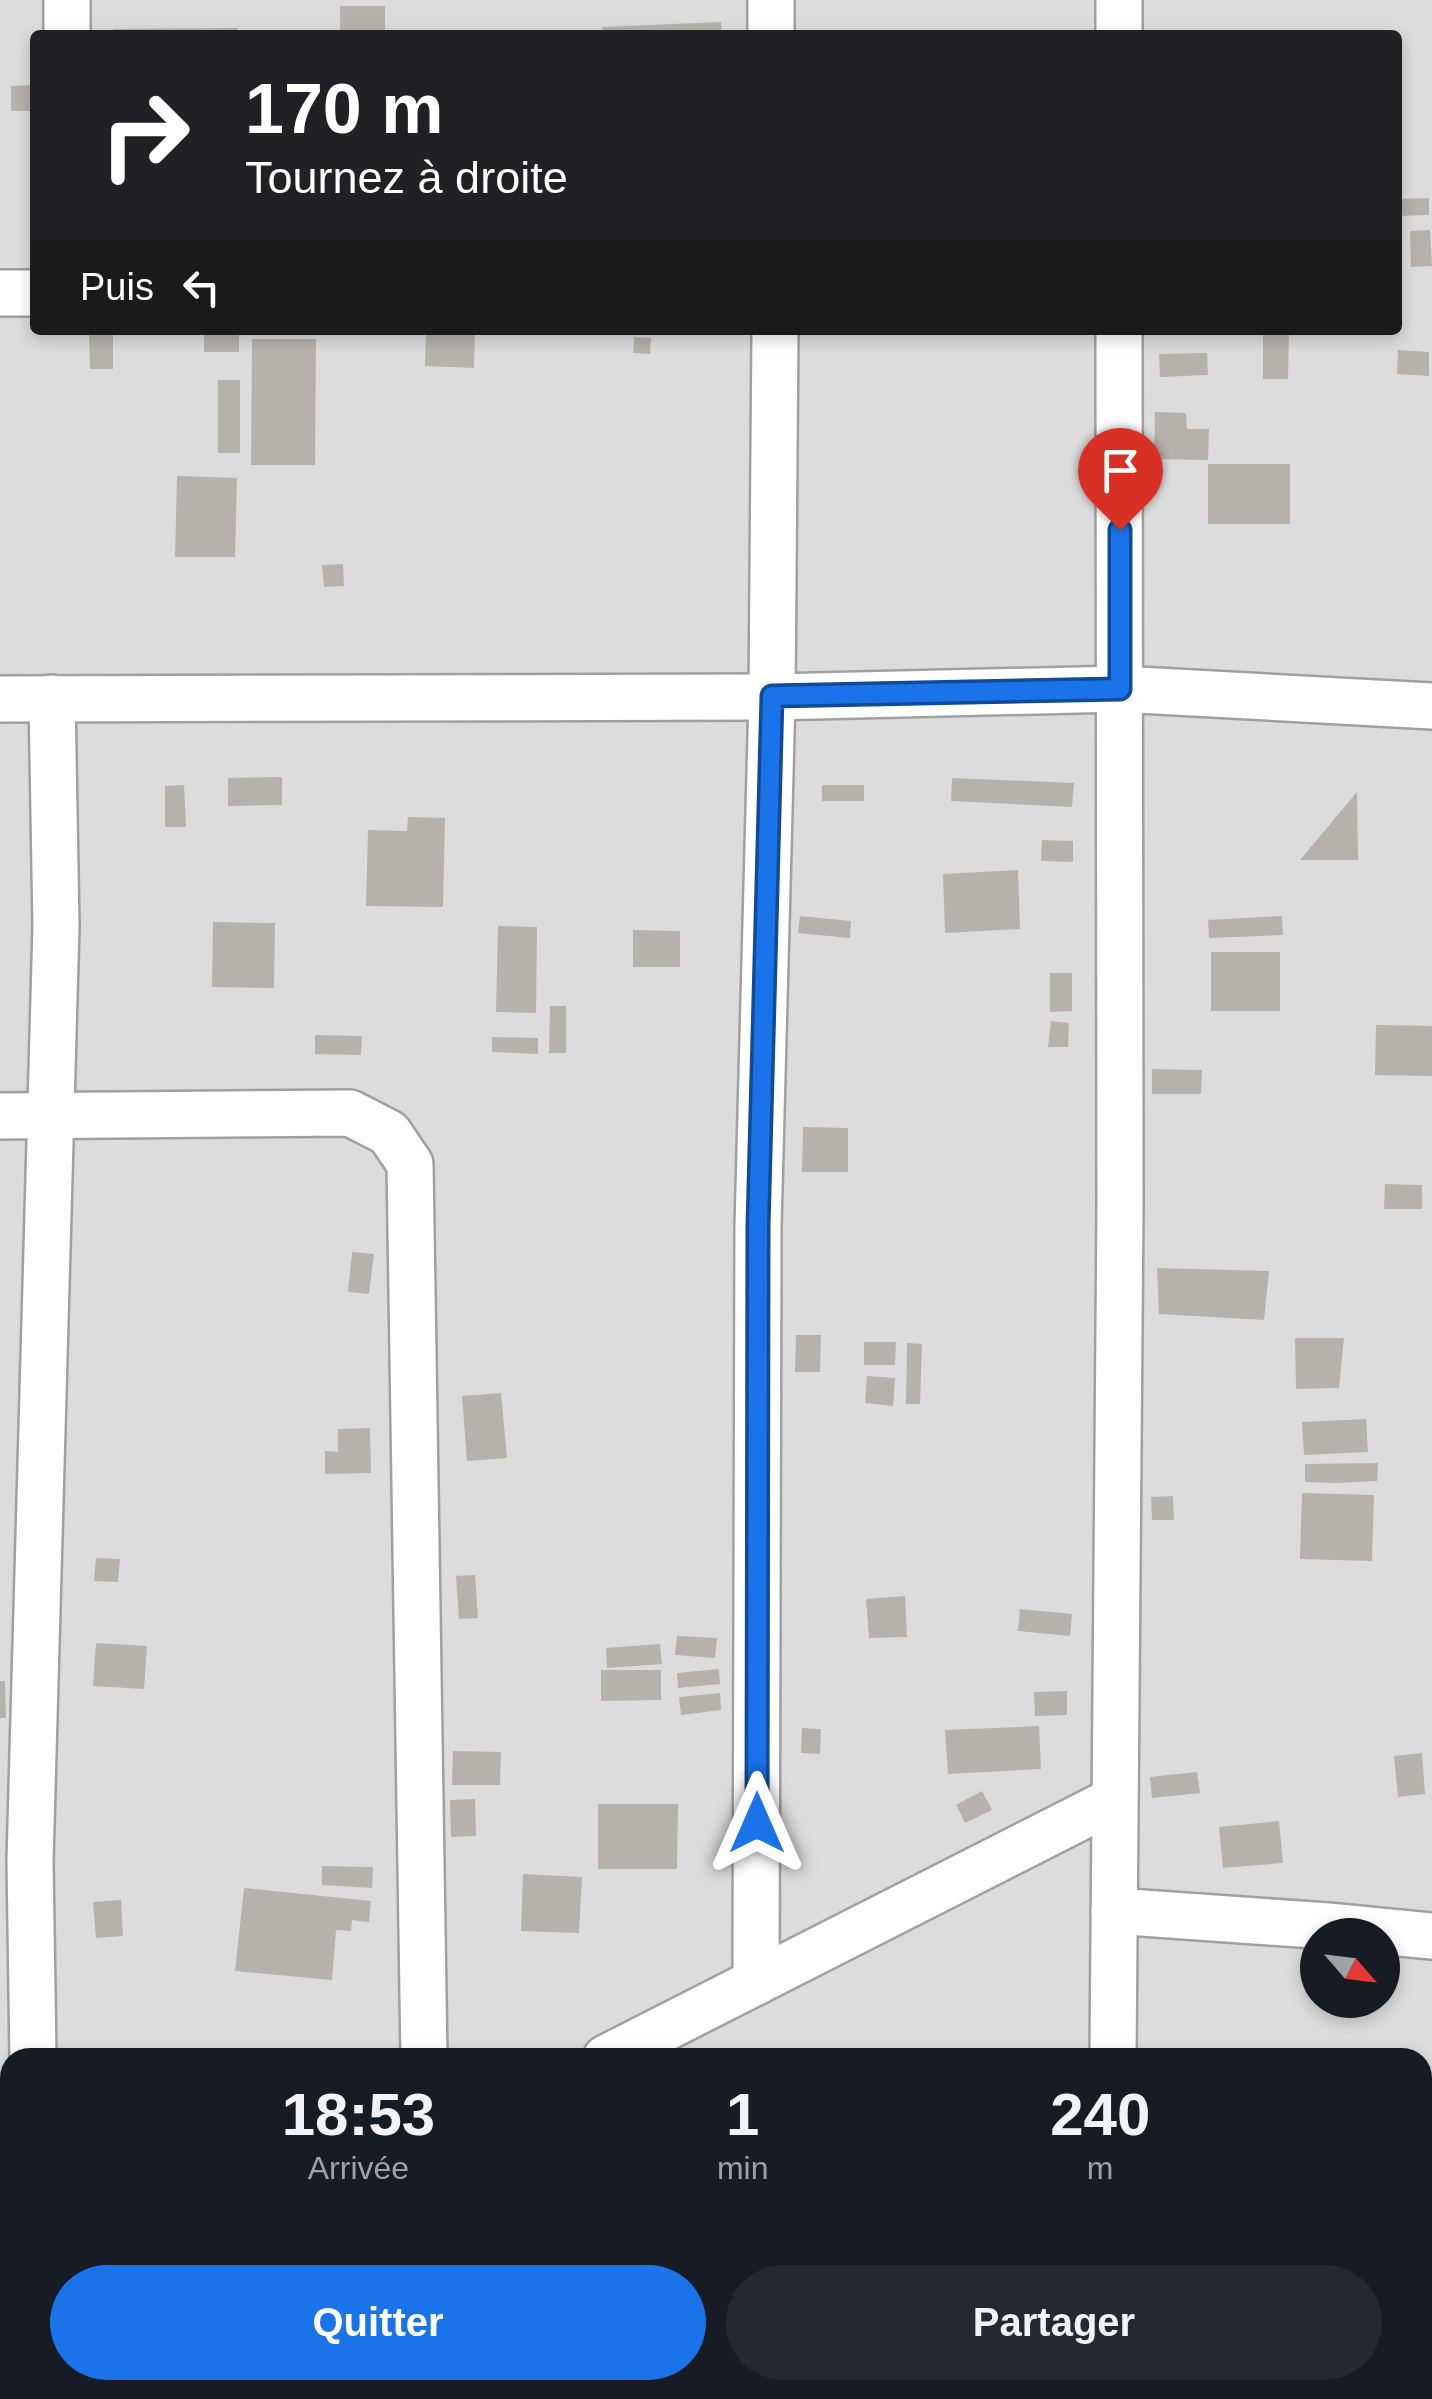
<!DOCTYPE html>
<html lang="fr">
<head>
<meta charset="utf-8">
<style>
  :root { --surface:#171b24; --page:#242831; --text:#f1f3f6; --muted:#9ea1a6; --accent:#1a73e8 }
  body { margin:0; font-family:Arial,sans-serif; background:var(--page); color:var(--text); height:100vh; display:flex; flex-direction:column; font-size:38px; white-space:nowrap }
  * { box-sizing:border-box; margin:0 }
  p { font-size:32px; color:var(--muted) }
  .icon { flex:none; width:55px; height:55px; fill:none; stroke:currentColor; stroke-width:2; stroke-linecap:round; stroke-linejoin:round }
  .map { position:relative; flex:1; overflow:hidden }
  .sheet { position:absolute; left:0px; top:2048px; width:1432px; height:352px; display:flex; flex-direction:column; background:var(--surface); border-radius:30px 30px 0 0; box-shadow:0 5px 15px #0003 }
  .sheet>* { flex:none }
  .guide { position:absolute; left:30px; top:30px; width:1372px; height:305px; border-radius:10px; box-shadow:0 5px 15px #0003; background:#202124; color:#fff; overflow:hidden }
  .needle { width:65px; rotate:118deg }
  .fabs { position:absolute; left:1300px; top:1918px; display:grid; gap:20px }
  .fabs a { display:grid; place-items:center; width:100px; height:100px; border-radius:50%; background:var(--surface); box-shadow:0 5px 15px #0003; font-size:50px }
  .pin { position:absolute; display:grid; place-items:center; width:85px; height:85px; color:#fff; margin:-102px -42px; border-radius:50% 50% 50% 0; rotate:-45deg; box-shadow:0 0 10px #0007 }
  .pin .icon { rotate:45deg }
  .me { position:absolute; width:110px; margin:-55px; rotate:0deg; stroke-linejoin:round; filter:drop-shadow(0 0 8px #0008) }
  .turn { display:flex; align-items:center; gap:35px; height:210px; padding:0 50px; font-size:45px }
  .turn .icon { width:130px; height:130px; stroke-width:2.5 }
  .turn b { display:block; font-size:70px; line-height:85px }
  .then { display:flex; align-items:center; height:95px; padding:0 50px; background:#0003; gap:20px; font-size:38px }
  .eta { display:flex; justify-content:space-evenly; align-items:center; height:170px; text-align:center }
  .eta b { font-size:60px; font-weight:700; line-height:70px }
  .button { display:flex; gap:20px; margin-top:auto; padding:20px 50px }
  .button a { flex:1; height:115px; border-radius:60px; background:var(--accent); color:#fff; font-size:40px; font-weight:700; line-height:115px; text-align:center }
  .button a+a { background:var(--page); color:var(--text) }
  .map>svg:first-child { display:block }
</style>
</head>
<body>
<div class="map">
<svg width="1432" height="2399" viewBox="0 0 1432 2399">
  <rect width="100%" height="100%" fill="#eeece6"/>
  <path fill="#dddcdc" fill-rule="evenodd" d="M 0,0 L 1432,0 L 1432,2399 L 0,2399 ZM 35,35 L 1398,35 L 1398,330 L 35,330 ZM 1318,1935 L 1382,1935 L 1382,2000 L 1318,2000 ZM 10,2058 L 1422,2058 L 1422,2390 L 10,2390 Z"/>
  <g fill="#b7b1ac">
    <rect x="340" y="6" width="45" height="29"/>
    <polygon points="721,22 722,35 603,35 602,27"/>
    <polygon points="238,28 238,35 113,35 113,29"/>
    <polygon points="35,85 35,111 11,111 11,86"/>
    <polygon points="1429,198 1429,215 1398,216 1398,199"/>
    <polygon points="1430,230 1432,266 1411,267 1410,231"/>
    <polygon points="426,330 475,330 474,368 425,366"/>
    <polygon points="1263,330 1289,330 1288,379 1263,379"/>
    <polygon points="113,331 113,369 90,369 89,332"/>
    <rect x="204" y="334" width="35" height="18"/>
    <polygon points="634,337 651,338 650,354 633,353"/>
    <polygon points="252,339 316,339 315,465 251,465"/>
    <polygon points="1398,350 1429,352 1429,376 1397,374"/>
    <polygon points="1207,353 1208,375 1160,377 1159,354"/>
    <rect x="218" y="380" width="22" height="73"/>
    <polygon points="1155,412 1186,413 1187,429 1209,429 1208,460 1154,459"/>
    <rect x="1208" y="464" width="82" height="60"/>
    <polygon points="177,476 237,478 235,557 175,557"/>
    <polygon points="343,564 344,586 324,587 322,565"/>
    <polygon points="282,777 282,805 228,806 228,778"/>
    <polygon points="952,778 1074,783 1072,807 951,801"/>
    <polygon points="184,785 186,827 165,827 165,786"/>
    <rect x="822" y="785" width="42" height="16"/>
    <polygon points="1357,792 1358,860 1300,860"/>
    <polygon points="408,817 445,818 443,907 366,906 368,830 407,831"/>
    <polygon points="1042,840 1073,841 1073,862 1041,861"/>
    <polygon points="1018,870 1020,929 945,933 943,874"/>
    <polygon points="800,916 851,921 850,938 798,933"/>
    <polygon points="1282,916 1283,935 1209,938 1208,920"/>
    <polygon points="213,922 275,923 274,988 212,987"/>
    <polygon points="498,926 537,927 536,1013 496,1012"/>
    <polygon points="633,930 680,931 680,967 633,967"/>
    <rect x="1211" y="952" width="69" height="59"/>
    <polygon points="1050,973 1072,973 1072,1011 1050,1012"/>
    <polygon points="550,1006 566,1006 566,1053 549,1053"/>
    <polygon points="1051,1021 1069,1023 1068,1047 1048,1047"/>
    <polygon points="1376,1025 1432,1026 1432,1076 1375,1075"/>
    <polygon points="315,1035 362,1036 361,1055 315,1054"/>
    <polygon points="492,1037 538,1038 538,1054 492,1052"/>
    <polygon points="1152,1069 1202,1070 1201,1094 1152,1094"/>
    <polygon points="803,1127 848,1128 848,1172 802,1172"/>
    <polygon points="1385,1184 1422,1185 1422,1209 1384,1209"/>
    <polygon points="352,1252 374,1254 369,1294 348,1292"/>
    <polygon points="1157,1268 1269,1271 1264,1320 1159,1314"/>
    <polygon points="796,1335 821,1335 820,1372 795,1372"/>
    <polygon points="1295,1338 1344,1338 1339,1388 1296,1389"/>
    <polygon points="864,1342 896,1342 895,1365 864,1365"/>
    <polygon points="907,1343 922,1344 920,1404 906,1404"/>
    <polygon points="867,1376 895,1378 893,1406 865,1403"/>
    <polygon points="501,1393 507,1458 467,1461 462,1396"/>
    <polygon points="1366,1419 1368,1452 1304,1455 1302,1422"/>
    <polygon points="370,1428 371,1473 325,1474 325,1451 338,1452 338,1429"/>
    <polygon points="1378,1463 1377,1481 1338,1483 1305,1482 1305,1464"/>
    <polygon points="1302,1493 1374,1495 1372,1561 1300,1559"/>
    <polygon points="1173,1496 1174,1520 1152,1520 1151,1497"/>
    <polygon points="96,1558 120,1559 118,1582 94,1581"/>
    <polygon points="475,1575 478,1618 459,1619 456,1576"/>
    <polygon points="905,1596 907,1637 869,1638 866,1599"/>
    <polygon points="1020,1609 1072,1614 1070,1636 1018,1631"/>
    <polygon points="677,1636 717,1638 715,1658 675,1655"/>
    <polygon points="96,1643 147,1646 144,1689 93,1686"/>
    <polygon points="660,1644 662,1664 607,1668 606,1648"/>
    <polygon points="719,1669 720,1684 678,1688 677,1673"/>
    <polygon points="601,1670 661,1670 661,1700 601,1701"/>
    <polygon points="0,1681 5,1681 6,1718 0,1718"/>
    <polygon points="1067,1691 1067,1715 1035,1716 1034,1692"/>
    <polygon points="720,1693 721,1710 681,1715 679,1697"/>
    <polygon points="1039,1726 1041,1769 948,1774 945,1730"/>
    <polygon points="802,1728 821,1729 820,1754 801,1753"/>
    <polygon points="453,1751 501,1752 500,1785 452,1785"/>
    <polygon points="1422,1753 1425,1794 1398,1797 1394,1756"/>
    <polygon points="1197,1772 1200,1793 1152,1798 1150,1777"/>
    <polygon points="982,1791 992,1810 965,1823 956,1805"/>
    <polygon points="475,1799 476,1836 451,1837 450,1800"/>
    <polygon points="598,1804 678,1804 677,1869 598,1869"/>
    <polygon points="1279,1821 1283,1863 1223,1868 1219,1827"/>
    <polygon points="322,1866 373,1867 372,1888 322,1885"/>
    <polygon points="523,1874 582,1877 579,1933 521,1931"/>
    <polygon points="244,1888 371,1901 369,1922 352,1920 351,1931 336,1930 332,1980 235,1971"/>
    <polygon points="121,1900 123,1936 96,1938 93,1902"/>
    <polygon points="554,2390 563,2390 566,2399 532,2399"/>
  </g>
  <g fill="none" stroke-linecap="round" stroke-linejoin="round">
    <defs>
      <g id="minor">
        <polyline points="771,0 771,35"/>
        <polyline points="1119,0 1119,35"/>
        <polyline points="67,35 67,0"/>
        <polyline points="0,293 35,293"/>
        <polyline points="0,699 772,697 1120,689 1432,706"/>
        <polyline points="0,1116 350,1113 389,1133 410,1164 424,2058"/>
        <polyline points="1114,1911 1328,1926 1432,1936"/>
        <polyline points="756,1982 758,1227 772,697 775,330"/>
        <polyline points="33,2058 30,1861 56,926 52,698"/>
        <polyline points="606,2058 1114,1800"/>
        <polyline points="1113,2058 1120,1206 1119,330"/>
        <polyline points="1422,2260 1432,2256"/>
        <polyline points="0,2359 10,2354"/>
        <polyline points="37,2390 37,2399"/>
        <polyline points="1124,2399 1144,2390"/>
      </g>
    </defs>
    <use href="#minor" stroke="#a0a0a0" stroke-width="50"/>
    <use href="#minor" stroke="#fff" stroke-width="45"/>
  </g>
  <g fill="none" stroke-linecap="round" stroke-linejoin="round">
    <defs>
      <polyline id="route" points="757,1823 758,1227 772,696 1120,689 1120,530"/>
    </defs>
    <use href="#route" stroke="#114b97" stroke-width="25"/>
    <use href="#route" stroke="#1a73e8" stroke-width="18"/>
  </g>
</svg>
<div class="fabs">
<a><svg class="needle" viewBox="-14 -14 28 28"><path d="M0-13l5 13h-10z" fill="#e53935"/><path d="M0 13l5-13h-10z" fill="#9ea1a6"/></svg></a>
</div>
<div class="pin" style="left:1120px;top:530px;background:#d93025"><svg class="icon" aria-label="arrive" viewBox="0 0 24 24"><path d="M6 21V4h12l-3 4 3 4H6"/></svg></div>
<svg class="me" style="left:757px;top:1823px" viewBox="-20 -20 40 40"><path d="M0-17L14 15 0 8-14 15z" fill="#1a73e8" stroke="#fff" stroke-width="4"/></svg>
<div class="guide">
<div class="turn"><svg class="icon" aria-label="right" viewBox="0 0 24 24"><path d="M7 20v-9h11M14 6l5 5-5 5"/></svg><div><b>170 m</b>Tournez à droite</div></div>
<div class="then">Puis<svg class="icon" aria-label="left" viewBox="0 0 24 24"><path d="M17 20v-9H6M10 6l-5 5 5 5"/></svg></div>
</div>
<section class="sheet">
<div class="eta">
<div><b>18:53</b><p>Arrivée</p></div>
<div><b>1</b><p>min</p></div>
<div><b>240</b><p>m</p></div>
</div>
<div class="button"><a>Quitter</a><a>Partager</a></div>
</section>
</div>
</body>
</html>
